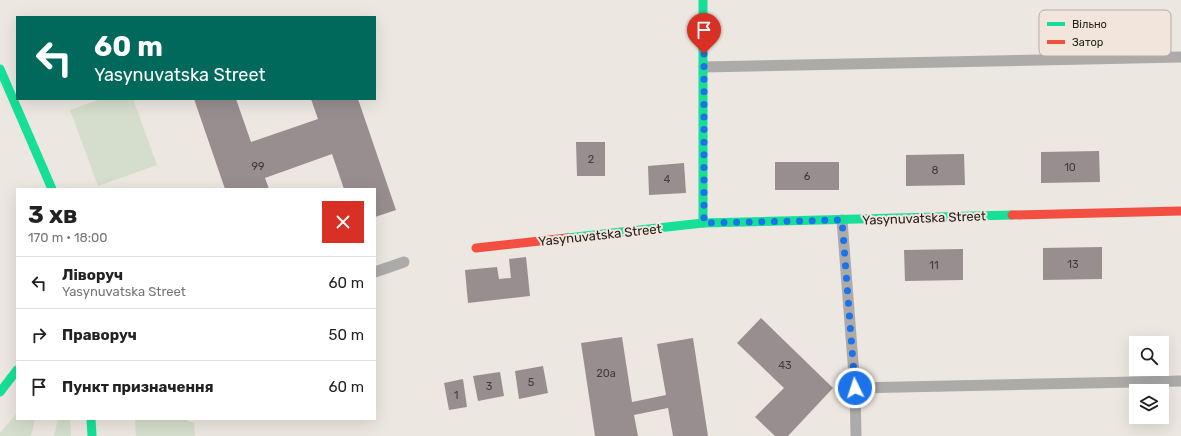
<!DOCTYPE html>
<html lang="uk">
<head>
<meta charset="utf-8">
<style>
  :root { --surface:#fff; --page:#f2f2f2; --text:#222; --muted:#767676; --line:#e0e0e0 }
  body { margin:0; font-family:Rubik,sans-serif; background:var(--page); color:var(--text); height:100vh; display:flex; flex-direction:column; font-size:15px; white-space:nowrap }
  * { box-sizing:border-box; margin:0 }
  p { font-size:13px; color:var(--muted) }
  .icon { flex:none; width:22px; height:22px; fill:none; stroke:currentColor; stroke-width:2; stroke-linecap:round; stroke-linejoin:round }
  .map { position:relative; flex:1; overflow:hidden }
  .details { position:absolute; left:16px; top:188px; width:360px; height:232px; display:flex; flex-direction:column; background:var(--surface); border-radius:0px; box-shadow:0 4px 16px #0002 }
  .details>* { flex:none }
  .guide { position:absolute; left:16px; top:16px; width:360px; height:84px; border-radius:0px; box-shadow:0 4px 16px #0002; background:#00695c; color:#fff; overflow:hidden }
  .controls { position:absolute; left:1129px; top:336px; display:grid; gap:8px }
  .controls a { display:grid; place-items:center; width:40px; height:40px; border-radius:0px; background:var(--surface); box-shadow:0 4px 16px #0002; font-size:20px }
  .pin { position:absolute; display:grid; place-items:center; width:34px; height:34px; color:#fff; margin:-41px -17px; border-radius:50% 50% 50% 0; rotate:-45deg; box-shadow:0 0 4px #0007 }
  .pin .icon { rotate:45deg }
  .me { position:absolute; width:44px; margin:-22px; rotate:356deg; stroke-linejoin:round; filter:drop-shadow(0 0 3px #0008) }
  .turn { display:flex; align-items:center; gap:14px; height:84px; padding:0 12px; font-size:18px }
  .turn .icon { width:52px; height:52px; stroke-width:2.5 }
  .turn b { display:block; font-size:28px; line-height:34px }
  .round { display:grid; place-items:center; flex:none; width:42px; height:42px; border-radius:0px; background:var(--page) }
  .summary { display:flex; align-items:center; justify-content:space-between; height:68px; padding:0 12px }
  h1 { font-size:24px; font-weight:700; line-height:30px }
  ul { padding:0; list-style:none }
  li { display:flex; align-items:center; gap:12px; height:52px; padding:0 12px; border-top:1px solid var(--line) }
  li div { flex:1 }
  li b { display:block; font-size:15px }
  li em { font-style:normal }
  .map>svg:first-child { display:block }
</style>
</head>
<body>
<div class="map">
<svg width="1181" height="436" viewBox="0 0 1181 436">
  <rect width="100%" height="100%" fill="#ede7e1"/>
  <g fill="#d5decc">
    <polygon points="101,99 133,99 157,165 98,186 70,110"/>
    <polygon points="17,413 17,419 35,419 31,436 0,436 0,433"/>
    <polygon points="58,419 70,419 71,436 54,436"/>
    <polygon points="135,419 183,419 194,423 195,436 136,436"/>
  </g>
  <g fill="#988e90">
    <polygon points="194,99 236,99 251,142 318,119 311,99 358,99 396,210 375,217 375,189 344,189 332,154 265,178 269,189 225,189"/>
    <polygon points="576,142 605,142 605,176 577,176"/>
    <polygon points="1099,151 1100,182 1041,183 1041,152"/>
    <polygon points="964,154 965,185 906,186 906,155"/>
    <rect x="775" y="162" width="64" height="28"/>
    <polygon points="684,163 686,193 649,195 648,166"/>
    <polygon points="1102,247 1102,279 1043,280 1043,248"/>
    <polygon points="963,249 963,280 905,281 904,250"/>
    <polygon points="526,257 530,296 468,303 465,270 497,267 499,279 511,278 509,259"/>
    <polygon points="761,318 833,388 788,436 775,436 755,417 784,388 737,343"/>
    <polygon points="622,337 632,402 666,395 657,344 693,338 708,436 673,436 668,408 634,415 638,436 595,436 581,343"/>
    <polygon points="543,366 548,393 519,399 515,371"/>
    <polygon points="500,372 504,396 478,401 473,376"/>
    <polygon points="463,379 467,407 449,410 444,383"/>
  </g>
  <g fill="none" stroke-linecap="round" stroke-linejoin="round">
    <g stroke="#acabaa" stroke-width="11">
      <polyline points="704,67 1181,57"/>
      <polyline points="842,220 855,388 856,436"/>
      <polyline points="375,272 404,262"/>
      <polyline points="855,388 1181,381"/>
    </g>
    <g stroke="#16e098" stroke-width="9">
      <polyline points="703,0 703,223"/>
      <polyline points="0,69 52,189"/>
      <polyline points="567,238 703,223 1012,215"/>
      <polyline points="0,392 17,370"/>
      <polyline points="91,419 92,436"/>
    </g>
    <g stroke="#f24e42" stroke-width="9">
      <polyline points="1012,215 1181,211"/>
      <polyline points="476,248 567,238"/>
    </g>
  </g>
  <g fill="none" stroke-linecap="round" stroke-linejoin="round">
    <polyline stroke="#1a73e8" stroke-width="7" stroke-dasharray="0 12.6" points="704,54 704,223 842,220 855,388"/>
  </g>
  <g text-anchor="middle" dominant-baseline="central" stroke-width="4" stroke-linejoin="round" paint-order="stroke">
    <g font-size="11" fill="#423d3a">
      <text x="591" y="159">2</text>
      <text x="258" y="166">99</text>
      <text x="1070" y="167">10</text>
      <text x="935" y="170">8</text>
      <text x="807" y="176">6</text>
      <text x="667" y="179">4</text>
      <text x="1073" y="264">13</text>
      <text x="934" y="265">11</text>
      <text x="785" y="365">43</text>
      <text x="606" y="373">20а</text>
      <text x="531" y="382">5</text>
      <text x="489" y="386">3</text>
      <text x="456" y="395">1</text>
    </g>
    <g font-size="13" fill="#26221e" stroke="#f2e6dc">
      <text transform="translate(924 218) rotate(-2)">Yasynuvatska Street</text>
      <text transform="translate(600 235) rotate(-6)">Yasynuvatska Street</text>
    </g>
  </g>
  <rect x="1039" y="10" width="132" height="46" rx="6" fill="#f2e6dc" stroke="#b5aba3" stroke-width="1"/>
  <rect x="1047" y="22" width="18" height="4" fill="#16e098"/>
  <rect x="1047" y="40" width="18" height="4" fill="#f24e42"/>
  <g font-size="11" fill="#26221e">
    <text x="1072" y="28">Вільно</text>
    <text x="1072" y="46">Затор</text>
  </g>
</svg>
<div class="controls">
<a><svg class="icon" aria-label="search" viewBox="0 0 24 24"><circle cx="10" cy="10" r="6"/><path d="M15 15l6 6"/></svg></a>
<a><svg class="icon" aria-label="layers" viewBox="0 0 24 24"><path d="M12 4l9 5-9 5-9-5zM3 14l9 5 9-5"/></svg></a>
</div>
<div class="pin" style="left:704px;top:54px;background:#d93025"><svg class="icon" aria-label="arrive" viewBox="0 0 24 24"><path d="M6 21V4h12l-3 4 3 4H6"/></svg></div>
<svg class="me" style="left:855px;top:388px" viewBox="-20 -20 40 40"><circle r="17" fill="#1a73e8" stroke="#fff" stroke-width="3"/><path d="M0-11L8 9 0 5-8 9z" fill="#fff"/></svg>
<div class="guide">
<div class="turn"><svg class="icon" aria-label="left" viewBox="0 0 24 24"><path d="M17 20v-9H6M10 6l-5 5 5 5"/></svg><div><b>60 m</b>Yasynuvatska Street</div></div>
</div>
<section class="details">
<div class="summary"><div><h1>3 хв</h1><p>170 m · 18:00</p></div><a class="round" style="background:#d93025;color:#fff"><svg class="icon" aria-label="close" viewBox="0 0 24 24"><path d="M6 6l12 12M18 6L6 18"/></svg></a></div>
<ul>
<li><svg class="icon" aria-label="left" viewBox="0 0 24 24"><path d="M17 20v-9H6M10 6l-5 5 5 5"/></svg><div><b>Ліворуч</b><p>Yasynuvatska Street</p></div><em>60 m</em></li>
<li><svg class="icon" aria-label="right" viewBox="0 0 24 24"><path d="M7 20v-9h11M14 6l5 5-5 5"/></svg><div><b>Праворуч</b></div><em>50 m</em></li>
<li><svg class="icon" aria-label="arrive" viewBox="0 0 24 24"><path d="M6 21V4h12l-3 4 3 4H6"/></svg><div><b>Пункт призначення</b></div><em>60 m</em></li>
</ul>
</section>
</div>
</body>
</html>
